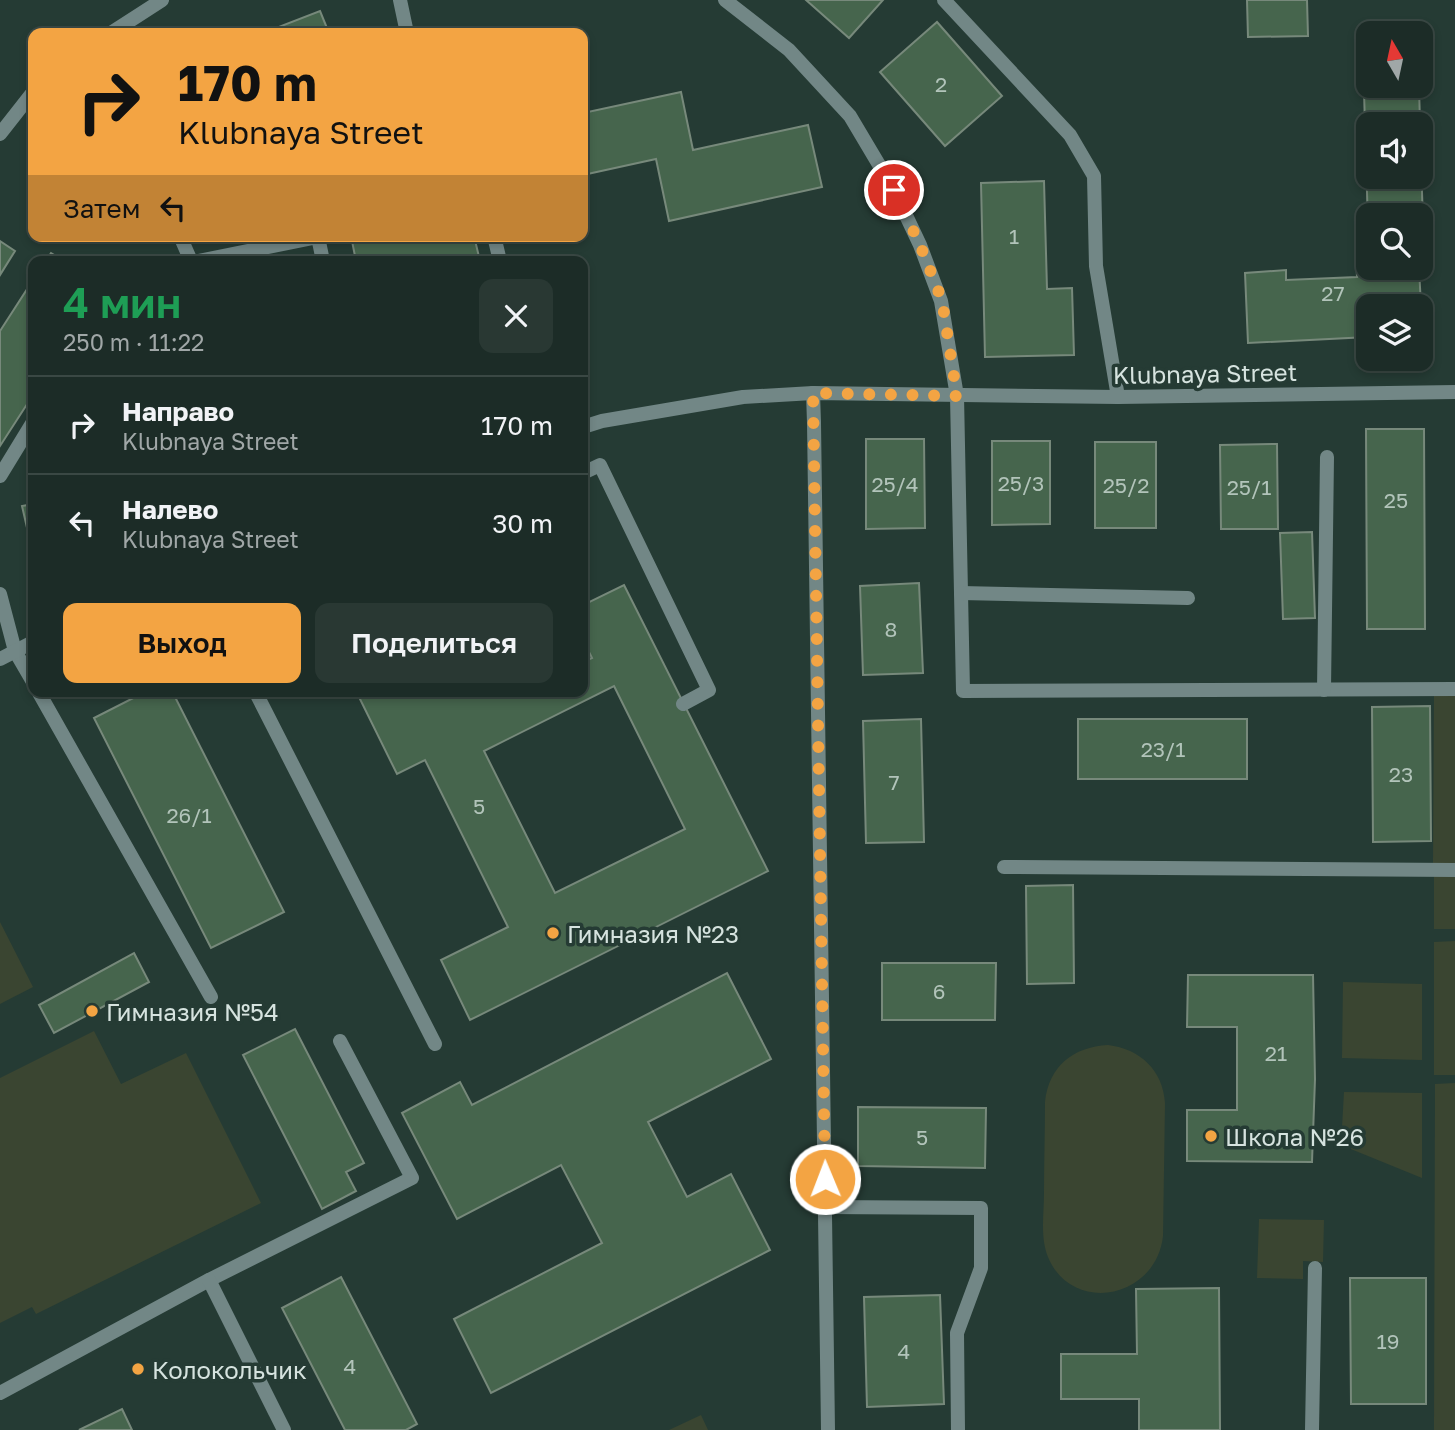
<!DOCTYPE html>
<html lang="ru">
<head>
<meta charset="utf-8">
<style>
  :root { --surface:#1c2c27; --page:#293833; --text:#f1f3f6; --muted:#a0a7a7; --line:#3a4844; --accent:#f3a443 }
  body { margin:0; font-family:"Golos Text",sans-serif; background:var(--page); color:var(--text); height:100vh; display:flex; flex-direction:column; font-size:26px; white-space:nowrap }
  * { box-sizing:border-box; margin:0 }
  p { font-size:23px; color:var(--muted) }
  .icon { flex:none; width:38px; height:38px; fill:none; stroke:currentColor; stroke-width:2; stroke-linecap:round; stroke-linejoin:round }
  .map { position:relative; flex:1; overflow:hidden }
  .details { position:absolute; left:28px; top:256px; width:560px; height:441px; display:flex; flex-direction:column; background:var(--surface); border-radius:14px; box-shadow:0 4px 10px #0003,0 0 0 2px var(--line) }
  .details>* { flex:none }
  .banner { position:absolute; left:28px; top:28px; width:560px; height:214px; border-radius:14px; box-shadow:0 4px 10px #0003,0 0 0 2px var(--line); background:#f3a443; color:#111; overflow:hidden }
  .needle { width:46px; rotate:351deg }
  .controls { position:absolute; left:1356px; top:21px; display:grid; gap:14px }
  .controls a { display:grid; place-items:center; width:77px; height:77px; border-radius:14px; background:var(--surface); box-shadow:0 4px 10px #0003,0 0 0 2px var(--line); font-size:35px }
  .pin { position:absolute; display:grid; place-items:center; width:60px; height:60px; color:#fff; margin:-30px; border:4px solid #fff; border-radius:50%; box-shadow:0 2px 7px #0007 }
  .me { position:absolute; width:77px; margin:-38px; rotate:359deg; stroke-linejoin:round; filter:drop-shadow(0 0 5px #0008) }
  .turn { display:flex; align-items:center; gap:24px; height:147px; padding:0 35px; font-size:32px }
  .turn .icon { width:91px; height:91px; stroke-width:2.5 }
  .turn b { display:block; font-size:49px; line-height:60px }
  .then { display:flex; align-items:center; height:66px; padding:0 35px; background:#0003; gap:14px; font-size:26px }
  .round { display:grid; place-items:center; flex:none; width:74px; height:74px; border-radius:14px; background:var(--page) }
  .head { display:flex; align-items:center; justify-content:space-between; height:119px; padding:0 35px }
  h1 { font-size:42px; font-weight:600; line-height:52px; color:#1e9e55 }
  .button { display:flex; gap:14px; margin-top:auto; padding:14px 35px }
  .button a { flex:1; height:80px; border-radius:14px; background:var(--accent); color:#111; font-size:28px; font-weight:600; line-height:80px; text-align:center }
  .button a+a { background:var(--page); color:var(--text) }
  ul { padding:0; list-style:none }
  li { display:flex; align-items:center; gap:21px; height:98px; padding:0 35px; border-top:2px solid var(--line) }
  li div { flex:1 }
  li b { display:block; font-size:26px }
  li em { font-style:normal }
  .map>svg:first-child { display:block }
</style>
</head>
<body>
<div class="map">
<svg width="1455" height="1430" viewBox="0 0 1455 1430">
  <rect width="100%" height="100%" fill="#253b34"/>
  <g fill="#3a4531">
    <polygon points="1434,695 1455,695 1455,865 1433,864"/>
    <rect x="1434" y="875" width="21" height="54"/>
    <polygon points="0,922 33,987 0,1004"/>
    <polygon points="1455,941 1455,1075 1434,1075 1434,942"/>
    <polygon points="1343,982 1422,984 1422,1060 1342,1058"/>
    <polygon points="94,1031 121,1084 186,1053 261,1203 36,1314 32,1307 0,1323 0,1078"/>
    <path d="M 1108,1045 C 1140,1049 1163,1070 1165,1103 L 1163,1236 C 1156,1299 1072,1315 1048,1257 C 1040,1237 1044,1214 1044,1193 C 1044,1163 1045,1132 1045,1102 C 1049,1066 1073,1047 1108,1045 Z"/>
    <polygon points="1455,1083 1455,1430 1434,1430 1435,1084"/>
    <polygon points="1344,1092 1422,1093 1422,1178 1341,1145"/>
    <polygon points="1259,1219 1324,1220 1323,1262 1303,1261 1303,1279 1257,1278"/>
    <polygon points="701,1415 708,1430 669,1430"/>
  </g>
  <g fill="#46654d" stroke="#77897b" stroke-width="2" fill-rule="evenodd">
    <polygon points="806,0 883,0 849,38"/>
    <polygon points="1247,0 1307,0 1308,36 1248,37"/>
    <polygon points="320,11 329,33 278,33 276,28"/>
    <polygon points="937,22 1002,96 945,146 880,72"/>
    <polygon points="1363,58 1368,58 1368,86 1419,86 1420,124 1368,124 1368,177 1421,177 1421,160 1423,224 1421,224 1421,215 1368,215 1368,226"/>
    <polygon points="681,92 693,150 808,125 822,187 669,221 656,159 583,175 583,113"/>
    <polygon points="1044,181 1047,289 1072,288 1074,355 985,357 981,183"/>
    <polygon points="188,236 218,236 189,242"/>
    <polygon points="351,236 474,236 480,261 356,261"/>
    <polygon points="0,241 15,251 0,275"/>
    <polygon points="1356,252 1368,252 1368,268 1419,268 1421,306 1368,306 1368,337 1248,343 1245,273 1286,270 1286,280 1357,277"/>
    <polygon points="51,253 64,261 46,261"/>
    <polygon points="33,280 33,395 0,446 0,331"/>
    <polygon points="1366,429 1424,429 1425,629 1367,629"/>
    <polygon points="866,439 924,439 925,528 866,529"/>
    <polygon points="992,441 1050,441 1050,524 992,525"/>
    <rect x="1095" y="442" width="61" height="86"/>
    <polygon points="1277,444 1278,529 1221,529 1220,445"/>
    <polygon points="33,504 33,531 28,532 22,506"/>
    <polygon points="1312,532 1315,618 1283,619 1280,533"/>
    <polygon points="919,583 923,673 863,675 860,586"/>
    <path d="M 624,585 L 768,871 L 470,1020 L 441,960 L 508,927 L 425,760 L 397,774 L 356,691 L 517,691 L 518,694 L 524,691 L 583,691 L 583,662 L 592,658 L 583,640 L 583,605 ZM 614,686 L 685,829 L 555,893 L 484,751 Z"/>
    <polygon points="147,691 172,691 284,912 211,948 94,718"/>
    <polygon points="1430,706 1431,841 1373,842 1372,707"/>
    <polygon points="921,719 924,842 866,843 863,721"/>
    <rect x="1078" y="719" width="169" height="60"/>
    <polygon points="1073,885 1074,983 1027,984 1026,886"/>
    <polygon points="134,953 149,982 54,1033 39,1005"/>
    <polygon points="882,963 996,963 995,1020 882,1020"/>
    <polygon points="727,973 771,1059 648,1122 687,1197 731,1174 770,1250 491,1393 454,1319 602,1243 561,1165 457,1219 402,1113 460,1082 472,1105"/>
    <polygon points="1188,975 1313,975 1315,1079 1312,1162 1187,1161 1187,1110 1237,1110 1237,1027 1187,1027"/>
    <polygon points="295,1029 364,1163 346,1172 356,1191 322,1209 243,1055"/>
    <polygon points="858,1107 986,1108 985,1168 858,1166"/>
    <polygon points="341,1277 417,1424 406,1430 345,1430 282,1308"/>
    <polygon points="1350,1278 1426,1278 1426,1404 1351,1404"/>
    <polygon points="1219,1288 1220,1430 1139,1430 1139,1399 1061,1399 1061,1354 1137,1354 1136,1289"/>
    <polygon points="940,1295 944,1404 867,1407 864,1297"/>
    <polygon points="122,1409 132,1430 79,1430"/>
  </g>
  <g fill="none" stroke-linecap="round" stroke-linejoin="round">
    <g stroke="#728786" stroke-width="14">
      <polyline points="400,0 407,33"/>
      <polyline points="944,0 1070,135 1094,176 1096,266 1118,397"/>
      <polyline points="180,236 191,261"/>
      <polyline points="494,236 500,261"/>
      <polyline points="198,261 318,237 323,261"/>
      <polyline points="957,396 963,691 1455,689"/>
      <polyline points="583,473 600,465 709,690 683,704"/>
      <polyline points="0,476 33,422"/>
      <polyline points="961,593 1188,598"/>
      <polyline points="0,594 15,651 33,682"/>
      <polyline points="1324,690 1327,457"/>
      <polyline points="38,691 211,997"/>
      <polyline points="255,691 435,1044"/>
      <polyline points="1004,867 1455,870"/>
      <polyline points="825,1207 981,1208 981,1268 957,1333 958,1430"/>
      <polyline points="0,1393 209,1280 412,1178 340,1041"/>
      <polyline points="1312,1430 1315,1268"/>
    </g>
    <polyline stroke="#728786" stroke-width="14" points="814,423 828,1430"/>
    <g stroke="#728786" stroke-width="14">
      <polyline points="725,0 789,50 850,116 894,190 920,245 941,301 957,396"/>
      <polyline points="111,33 162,0"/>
      <polyline points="0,134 33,92"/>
      <polyline points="813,393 814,423"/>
      <polyline points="583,427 602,421 743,397 813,393 1118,397 1455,392"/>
      <polyline points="0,659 33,642"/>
      <polyline points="209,1280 284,1430"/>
    </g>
  </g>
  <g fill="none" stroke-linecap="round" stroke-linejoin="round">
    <polyline stroke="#f3a443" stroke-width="12" stroke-dasharray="0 21.6" points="825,1179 813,393 957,396 942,300 920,245 894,190"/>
  </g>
  <g fill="#f3a443" stroke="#253b34" stroke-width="2.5">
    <circle cx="553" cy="933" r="7"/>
    <circle cx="92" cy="1011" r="7"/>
    <circle cx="1211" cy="1136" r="7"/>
    <circle cx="138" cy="1369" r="7"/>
  </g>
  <g text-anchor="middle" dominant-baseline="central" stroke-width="7" stroke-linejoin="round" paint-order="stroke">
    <g font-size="21" fill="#b2c4ba">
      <text x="941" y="84">2</text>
      <text x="1014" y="236">1</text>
      <text x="1333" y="293">27</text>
      <text x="1021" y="483">25/3</text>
      <text x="895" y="484">25/4</text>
      <text x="1126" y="485">25/2</text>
      <text x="1249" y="487">25/1</text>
      <text x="1396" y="500">25</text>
      <text x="891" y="629">8</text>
      <text x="1163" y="749">23/1</text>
      <text x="1401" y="774">23</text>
      <text x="894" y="782">7</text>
      <text x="479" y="806">5</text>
      <text x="189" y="815">26/1</text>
      <text x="939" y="991">6</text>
      <text x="1276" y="1053">21</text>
      <text x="922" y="1137">5</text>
      <text x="1388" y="1341">19</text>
      <text x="904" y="1351">4</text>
      <text x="350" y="1366">4</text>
    </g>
    <g font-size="24" fill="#d6e3df" stroke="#253b34">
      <text transform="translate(1205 373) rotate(-1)">Klubnaya Street</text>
    </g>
    <g font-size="24" fill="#d6e3df" stroke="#253b34" text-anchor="start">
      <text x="567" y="933">Гимназия №23</text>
      <text x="106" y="1011">Гимназия №54</text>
      <text x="1225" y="1136">Школа №26</text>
      <text x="152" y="1369">Колокольчик</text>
    </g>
  </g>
</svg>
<div class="controls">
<a><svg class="needle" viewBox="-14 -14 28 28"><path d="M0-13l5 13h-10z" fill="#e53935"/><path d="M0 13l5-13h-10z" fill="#a0a7a7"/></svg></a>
<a><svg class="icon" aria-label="sound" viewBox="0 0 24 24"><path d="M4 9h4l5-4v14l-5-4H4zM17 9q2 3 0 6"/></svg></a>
<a><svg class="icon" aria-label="search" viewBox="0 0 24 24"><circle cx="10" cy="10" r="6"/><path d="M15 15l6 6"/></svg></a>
<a><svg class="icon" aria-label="layers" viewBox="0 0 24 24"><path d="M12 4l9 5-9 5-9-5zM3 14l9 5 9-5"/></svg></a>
</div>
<div class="pin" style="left:894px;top:190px;background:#d93025"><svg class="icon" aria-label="arrive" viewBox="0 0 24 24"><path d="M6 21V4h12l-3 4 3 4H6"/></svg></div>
<svg class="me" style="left:825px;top:1179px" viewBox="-20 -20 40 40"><circle r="17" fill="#f3a443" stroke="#fff" stroke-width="3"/><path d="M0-11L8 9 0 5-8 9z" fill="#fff"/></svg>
<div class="banner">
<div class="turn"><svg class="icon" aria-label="right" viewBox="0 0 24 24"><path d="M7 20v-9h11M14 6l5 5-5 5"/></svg><div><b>170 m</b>Klubnaya Street</div></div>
<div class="then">Затем<svg class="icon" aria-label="left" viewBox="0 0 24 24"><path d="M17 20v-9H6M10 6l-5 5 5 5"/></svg></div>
</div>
<section class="details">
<div class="head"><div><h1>4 мин</h1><p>250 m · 11:22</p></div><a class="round"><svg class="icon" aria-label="close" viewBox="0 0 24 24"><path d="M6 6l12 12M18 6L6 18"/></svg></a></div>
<ul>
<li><svg class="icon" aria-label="right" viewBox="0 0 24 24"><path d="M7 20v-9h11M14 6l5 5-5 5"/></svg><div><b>Направо</b><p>Klubnaya Street</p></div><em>170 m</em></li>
<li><svg class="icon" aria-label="left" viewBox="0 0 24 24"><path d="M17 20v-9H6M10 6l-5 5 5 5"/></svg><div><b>Налево</b><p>Klubnaya Street</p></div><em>30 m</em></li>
</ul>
<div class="button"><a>Выход</a><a>Поделиться</a></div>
</section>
</div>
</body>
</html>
